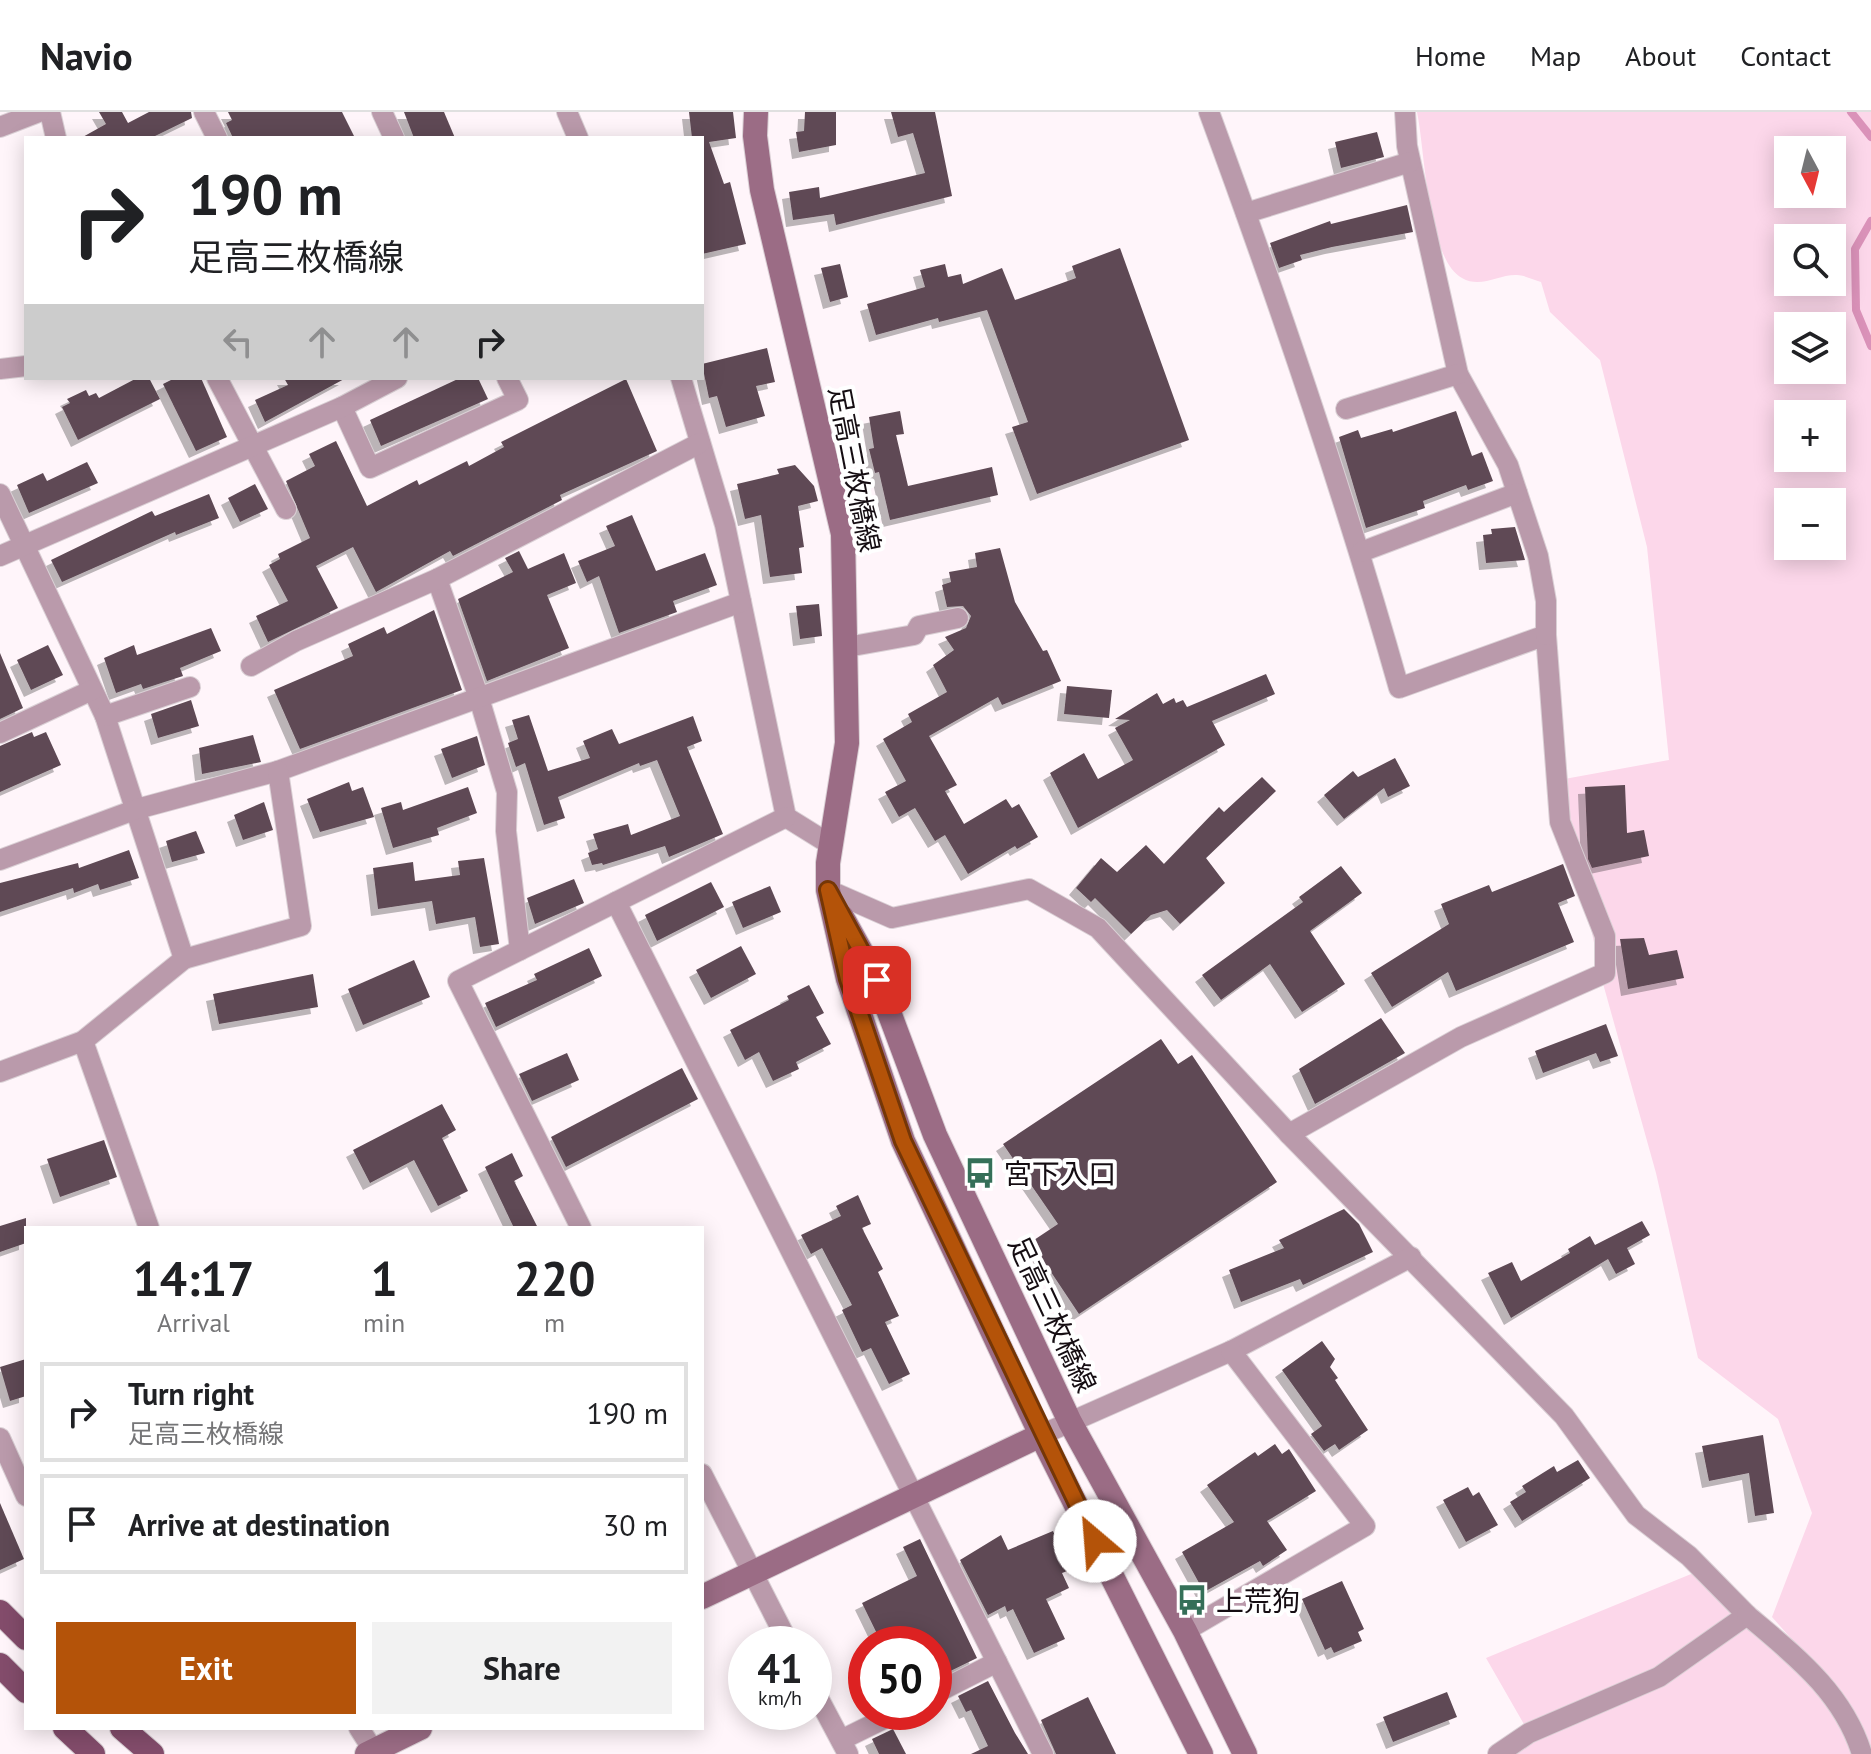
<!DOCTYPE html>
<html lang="en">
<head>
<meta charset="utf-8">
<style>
  :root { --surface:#fff; --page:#f2f2f2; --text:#202124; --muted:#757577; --line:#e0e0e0; --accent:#b45309 }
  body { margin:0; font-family:"PT Sans","Noto Sans JP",sans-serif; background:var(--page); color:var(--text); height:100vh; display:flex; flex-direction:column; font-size:30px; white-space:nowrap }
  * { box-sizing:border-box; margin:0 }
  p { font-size:26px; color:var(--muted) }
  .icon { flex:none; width:44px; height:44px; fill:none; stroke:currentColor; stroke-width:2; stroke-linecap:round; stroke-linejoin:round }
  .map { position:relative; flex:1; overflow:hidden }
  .panel { position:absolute; left:24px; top:1114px; width:680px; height:504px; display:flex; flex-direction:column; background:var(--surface); border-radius:0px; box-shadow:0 4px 20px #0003 }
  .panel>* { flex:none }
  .banner { position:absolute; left:24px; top:24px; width:680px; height:244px; border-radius:0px; box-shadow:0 4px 20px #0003; background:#fff; color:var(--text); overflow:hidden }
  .needle { width:52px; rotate:173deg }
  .fabs { position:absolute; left:1774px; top:24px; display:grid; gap:16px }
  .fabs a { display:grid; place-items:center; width:72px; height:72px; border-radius:0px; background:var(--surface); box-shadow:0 4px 20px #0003; font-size:40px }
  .speed { position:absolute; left:728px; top:1514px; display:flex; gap:16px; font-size:40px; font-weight:700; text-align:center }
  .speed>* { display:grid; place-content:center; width:104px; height:104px; border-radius:50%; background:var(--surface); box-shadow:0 4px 20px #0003; line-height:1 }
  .speed small { font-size:20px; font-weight:400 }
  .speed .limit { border:12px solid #d22; background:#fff; color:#111 }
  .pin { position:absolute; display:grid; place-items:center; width:68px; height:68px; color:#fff; margin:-34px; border-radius:16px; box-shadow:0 4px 12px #0006 }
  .me { position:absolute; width:88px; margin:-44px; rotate:333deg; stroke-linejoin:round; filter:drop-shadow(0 0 6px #0008) }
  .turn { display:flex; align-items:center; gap:28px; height:168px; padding:0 32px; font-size:36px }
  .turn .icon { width:104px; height:104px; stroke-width:2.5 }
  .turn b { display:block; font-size:56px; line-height:68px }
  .lanes { display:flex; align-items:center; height:76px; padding:0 32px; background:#0003; justify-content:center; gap:40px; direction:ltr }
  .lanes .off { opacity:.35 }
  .eta { display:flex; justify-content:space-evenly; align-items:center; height:136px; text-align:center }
  .eta b { font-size:48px; font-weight:700; line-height:56px }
  .button { display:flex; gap:16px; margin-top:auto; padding:16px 32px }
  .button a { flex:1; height:92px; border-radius:0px; background:var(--accent); color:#fff; font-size:32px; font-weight:700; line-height:92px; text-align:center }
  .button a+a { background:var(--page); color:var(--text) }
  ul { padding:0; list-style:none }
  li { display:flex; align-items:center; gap:24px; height:100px; margin:0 16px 12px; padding:0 16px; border:4px solid var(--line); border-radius:0px }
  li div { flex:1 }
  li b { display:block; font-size:30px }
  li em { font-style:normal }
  header { display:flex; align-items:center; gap:48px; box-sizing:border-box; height:112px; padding:0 40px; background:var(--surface); border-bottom:2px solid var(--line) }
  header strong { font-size:38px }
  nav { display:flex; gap:44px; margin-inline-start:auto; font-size:28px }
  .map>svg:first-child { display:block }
</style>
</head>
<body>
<header>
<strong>Navio</strong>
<nav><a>Home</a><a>Map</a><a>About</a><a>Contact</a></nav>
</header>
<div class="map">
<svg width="1871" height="1642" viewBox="0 0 1871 1642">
  <defs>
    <filter id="shadow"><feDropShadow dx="-7" dy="7" stdDeviation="0" flood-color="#0004"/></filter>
  </defs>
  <rect width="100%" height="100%" fill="#fff5fa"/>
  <g fill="#fcd7ea" fill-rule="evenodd">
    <path d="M 1417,0 L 1871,0 L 1871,1639 L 1836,1577 L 1772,1505 L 1812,1401 L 1778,1307 L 1698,1246 L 1656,1061 L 1602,868 L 1559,668 L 1669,648 L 1647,435 L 1600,248 L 1550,200 L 1541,170 C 1534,168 1524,163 1517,163 C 1499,162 1481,177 1462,166 C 1427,147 1425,37 1417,0 ZM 1788,38 L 1832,38 L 1832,82 L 1788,82 ZM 1788,126 L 1832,126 L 1832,170 L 1788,170 ZM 1788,214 L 1832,214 L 1832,258 L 1788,258 ZM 1788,302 L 1832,302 L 1832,346 L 1788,346 ZM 1788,390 L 1832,390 L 1832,434 L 1788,434 Z"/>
    <polygon points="1696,1460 1832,1595 1853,1642 1493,1642 1529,1621 1486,1546"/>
  </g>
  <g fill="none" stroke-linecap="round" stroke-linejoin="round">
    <g stroke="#da92b9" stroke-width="8">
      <polyline points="1851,0 1871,25"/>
      <polyline points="1871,109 1855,137 1856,198 1871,234"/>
    </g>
  </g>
  <g fill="#5e4a54" filter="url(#shadow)">
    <polygon points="99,0 122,0 128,11 149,0 191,0 192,6 151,26 81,26 106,12"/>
    <polygon points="228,0 342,0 355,26 233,26 226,11 232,8"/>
    <polygon points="404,0 444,0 455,26 414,26"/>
    <polygon points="689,0 733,0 736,26 709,30 724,72 730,70 746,132 702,142 702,26 692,26"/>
    <polygon points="805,0 836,0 836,33 799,40 796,20 804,19"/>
    <polygon points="891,0 935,0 952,84 836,113 834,102 793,108 789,80 819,75 820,86 925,61 913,21 898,25"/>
    <polygon points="1377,20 1384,45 1341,56 1335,30"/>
    <polygon points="1407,93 1413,120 1332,135 1300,143 1302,148 1279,156 1270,131 1330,109 1331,112"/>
    <polygon points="1120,136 1189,328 1037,382 1012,315 1028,310 987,198 939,210 938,206 876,223 867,192 925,175 920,158 945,152 948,165 961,162 963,172 1002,156 1015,188 1076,166 1072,154"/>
    <polygon points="840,152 848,185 830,190 821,156"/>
    <polygon points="767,236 775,270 756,274 765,304 726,315 717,284 709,286 702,252"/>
    <polygon points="137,266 149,266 160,287 78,328 62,295 70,291 67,287 86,278 89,284 96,281 99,286"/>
    <polygon points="175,266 201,266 227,325 196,339 163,272"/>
    <polygon points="284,266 346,266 265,310 255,288 288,273"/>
    <polygon points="460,266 478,266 488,287 381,334 370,308"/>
    <polygon points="626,267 657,339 560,383 562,388 453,444 450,439 376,480 353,435 316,454 338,496 268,530 256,504 288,489 269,453 280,447 278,442 310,426 286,369 315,354 309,342 336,329 367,394 417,368 419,373 467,349 469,354 504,335 501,330"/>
    <polygon points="900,299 904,322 896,323 908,374 992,355 998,383 890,408 879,360 875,361 869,337 874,336 869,305"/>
    <polygon points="1456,299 1472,344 1482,340 1493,369 1468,378 1466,373 1423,389 1425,396 1366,416 1339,325 1358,318 1361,326 1392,317 1393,320"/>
    <polygon points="87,350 98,371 29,401 17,373 43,361 47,369"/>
    <polygon points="795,353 814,374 818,389 798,394 804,435 799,436 802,461 770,465 761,403 745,407 737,372 779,362 777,357"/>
    <polygon points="255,372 268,397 240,410 228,386"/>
    <polygon points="209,382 219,406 176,423 175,420 62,470 51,448 152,399 155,404"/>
    <polygon points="632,403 656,459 705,441 717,473 673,489 677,500 619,521 599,464 587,470 578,449 615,434 606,414"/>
    <polygon points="1515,415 1525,448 1486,451 1483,423 1492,422 1491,417"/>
    <polygon points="1000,436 1015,490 1043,539 1047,538 1061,569 1002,593 998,585 929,624 957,673 945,679 964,712 1006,687 1012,696 1019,692 1038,725 1017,737 1015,734 968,762 945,723 935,729 915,696 899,705 885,680 906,669 883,627 912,610 908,602 947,580 933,553 954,538 945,525 966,516 971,504 963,494 947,495 942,473 951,470 949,460 977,455 975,441"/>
    <polygon points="519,439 528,457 564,441 576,471 547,483 569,536 487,569 458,487 513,460 505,446"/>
    <polygon points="819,492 822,524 800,527 796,494"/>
    <polygon points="434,498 462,578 300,637 274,578 353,544 348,532 384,515 387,522"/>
    <polygon points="211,516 221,539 180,556 183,564 143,577 141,572 116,581 104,546 134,533 137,543"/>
    <polygon points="48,533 63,563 31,578 17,548"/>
    <polygon points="0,541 23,596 0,607"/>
    <polygon points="1266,562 1275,582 1212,609 1225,633 1078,716 1050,661 1084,641 1098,667 1133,648 1115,616 1130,608 1115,607 1157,581 1163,592 1174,586 1176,591 1183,588 1187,595"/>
    <polygon points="1067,574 1112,578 1109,606 1064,602"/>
    <polygon points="191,588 199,614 158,626 151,602"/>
    <polygon points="529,603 548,659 590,646 583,629 612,617 619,632 693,604 702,629 687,635 723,722 669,745 665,734 603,753 602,751 592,753 588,741 598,737 593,722 628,712 631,723 680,704 657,648 640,654 639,651 558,685 565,706 544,713 525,651 516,655 508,631 518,627 512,608"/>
    <polygon points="32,620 34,625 46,620 61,653 0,680 0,634"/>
    <polygon points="253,623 261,650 202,662 199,636"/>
    <polygon points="477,624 485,653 452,666 441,637"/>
    <polygon points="1395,646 1410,674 1388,685 1384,676 1344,707 1324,683 1353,659 1358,665"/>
    <polygon points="1262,665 1276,679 1206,746 1225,771 1180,812 1167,798 1151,803 1131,822 1095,786 1091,790 1076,776 1101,746 1117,760 1146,733 1164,752 1219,695 1224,700"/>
    <polygon points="349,670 352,679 363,675 374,705 320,720 307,687"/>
    <polygon points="1625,673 1627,721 1644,718 1649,744 1592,756 1588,747 1585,675"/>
    <polygon points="468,675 477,701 437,716 439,723 393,736 381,696 401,690 403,698"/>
    <polygon points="264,690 273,718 243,728 234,703"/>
    <polygon points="196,719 205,741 172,750 166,729"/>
    <polygon points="129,738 139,766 100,778 98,772 74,781 73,776 0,800 0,771 78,751 79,756"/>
    <polygon points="484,746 499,832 480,835 475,805 436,812 432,789 378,797 373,756 413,750 415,769 460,763 458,749"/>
    <polygon points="1563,752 1575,784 1558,791 1574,830 1456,879 1448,860 1392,895 1371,861 1449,812 1441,792 1489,773 1492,780"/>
    <polygon points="1341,754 1362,781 1310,819 1345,872 1302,900 1270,852 1221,888 1202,863 1303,790 1299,785"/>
    <polygon points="574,767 584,791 535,812 527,786"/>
    <polygon points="711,770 724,795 657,829 645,803"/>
    <polygon points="770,774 781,800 743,816 732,790"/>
    <polygon points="1644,826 1649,843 1677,838 1684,866 1628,877 1620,827"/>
    <polygon points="741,834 756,862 711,886 696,858"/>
    <polygon points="589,836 602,864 496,915 485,891 537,868 534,862"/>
    <polygon points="414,848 430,885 363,913 348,877"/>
    <polygon points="313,862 318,895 219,912 213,882"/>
    <polygon points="809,873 824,901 816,905 831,932 796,950 799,957 773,969 759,940 745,948 730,918 789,888 787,884"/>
    <polygon points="1381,906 1405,941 1315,992 1299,957"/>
    <polygon points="1606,912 1618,944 1600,950 1596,941 1543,961 1535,939"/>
    <polygon points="1161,927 1178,952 1192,943 1277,1070 1079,1202 1031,1130 1058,1112 1003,1032"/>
    <polygon points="567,941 579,968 532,989 519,962"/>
    <polygon points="682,956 698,987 566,1055 551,1025"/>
    <polygon points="442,992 456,1018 442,1026 468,1079 438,1094 414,1048 370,1071 353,1038"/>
    <polygon points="104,1028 117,1065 60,1085 47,1047"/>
    <polygon points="512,1041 523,1064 514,1069 538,1116 514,1116 485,1055"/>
    <polygon points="858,1083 871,1112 862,1116 883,1157 878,1160 899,1204 885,1210 910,1262 889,1272 871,1236 862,1240 842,1198 852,1193 822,1136 811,1142 801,1123 841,1104 836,1094"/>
    <polygon points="1344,1097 1359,1112 1373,1140 1303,1173 1300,1167 1241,1190 1229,1158 1284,1136 1279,1128"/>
    <polygon points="26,1106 26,1131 0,1140 0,1114"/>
    <polygon points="1642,1109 1650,1123 1627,1136 1635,1152 1616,1162 1608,1147 1511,1206 1488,1161 1512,1150 1521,1169 1570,1141 1568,1137 1590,1124 1595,1133"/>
    <polygon points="1322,1229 1335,1247 1330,1255 1338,1266 1335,1268 1368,1318 1339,1338 1335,1332 1324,1339 1311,1322 1322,1314 1282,1258"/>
    <polygon points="26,1247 26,1284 10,1289 0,1255"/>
    <polygon points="1763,1323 1774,1401 1755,1404 1749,1361 1709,1369 1702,1334"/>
    <polygon points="1275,1332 1282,1342 1289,1337 1316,1379 1267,1409 1287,1438 1263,1454 1260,1449 1204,1480 1182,1440 1234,1410 1207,1373 1255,1340 1258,1344"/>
    <polygon points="1578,1348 1590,1366 1522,1409 1510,1390 1526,1380 1522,1374 1554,1354 1557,1360"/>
    <polygon points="1468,1375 1473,1384 1479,1380 1498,1413 1466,1430 1443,1388"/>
    <polygon points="0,1391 24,1447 0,1458"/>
    <polygon points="1053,1419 1070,1458 1062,1461 1069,1476 1046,1487 1065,1527 1034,1541 1013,1497 1007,1500 1005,1494 988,1503 960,1448 1001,1423 1008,1438"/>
    <polygon points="920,1427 977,1546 934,1567 934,1532 882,1532 862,1491 917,1464 903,1435"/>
    <polygon points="1342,1469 1364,1517 1358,1520 1362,1529 1334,1541 1331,1535 1325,1538 1302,1487"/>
    <polygon points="988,1569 1015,1621 1028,1642 971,1642 988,1634 971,1598 966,1600 958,1584"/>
    <polygon points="1447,1580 1457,1605 1393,1630 1383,1605"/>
    <polygon points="1088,1585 1116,1642 1056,1642 1041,1608"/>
    <polygon points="893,1617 906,1642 879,1642 872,1627"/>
  </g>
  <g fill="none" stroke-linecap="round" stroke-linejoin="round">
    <defs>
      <g id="street">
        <polyline points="50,0 56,26"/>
        <polyline points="204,0 217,26"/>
        <polyline points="382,0 394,26"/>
        <polyline points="567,0 578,26"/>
        <path d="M 1209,0 C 1279,190 1344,381 1399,576 L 1546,523 L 1560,710 L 1605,824 L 1605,861 L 1461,925 L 1289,1022"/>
        <polyline points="1405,0 1407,34 1458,262 1508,353 1538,444 1546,489 1546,523"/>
        <polyline points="0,15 39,0"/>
        <polyline points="1246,101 1410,50"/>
        <polyline points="0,257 26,254"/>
        <polyline points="217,266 286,397"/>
        <polyline points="681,266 725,413 786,705 831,733"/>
        <polyline points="342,295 370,356 518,288 507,266"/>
        <polyline points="1346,297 1458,262"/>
        <polyline points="0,382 105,604 184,847"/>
        <polyline points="1361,440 1517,381"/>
        <polyline points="0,444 342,295 397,266"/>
        <polyline points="437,467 479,586 507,680 506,719 520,838"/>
        <polyline points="847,535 914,523 919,514 958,506"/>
        <polyline points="251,554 296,529 437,467 700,331"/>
        <polyline points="105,604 190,575"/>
        <polyline points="0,621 92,578"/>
        <polyline points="0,748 137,697 278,659 741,490"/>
        <polyline points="828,778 892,806 1029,777 1098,816 1289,1022 1564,1304 1636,1403 1689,1444 1747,1503 1659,1565 1529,1621 1498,1642"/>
        <polyline points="616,790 1043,1642"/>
        <polyline points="83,929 149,1116"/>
        <polyline points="0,960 83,929 184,847 301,814 278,659"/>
        <polyline points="581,1116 458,869 786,705"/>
        <polyline points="1041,1323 1231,1239 1411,1145"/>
        <polyline points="0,1326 26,1384"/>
        <polyline points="702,1362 789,1532"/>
        <path d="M 1747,1503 C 1794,1543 1843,1580 1862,1642"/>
        <polyline points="1185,1519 1365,1414 1231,1239"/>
        <polyline points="814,1578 848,1642"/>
        <polyline points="934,1582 997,1550"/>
        <polyline points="359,1616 373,1638"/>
        <polyline points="841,1628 898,1600"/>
      </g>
      <g id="secondary">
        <polyline points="756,0 755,24 762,78 843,422 847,631 828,751 828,778 848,867 903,1029 1041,1323 1201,1642"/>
        <polyline points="842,805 877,868 935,1023 1070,1310 1185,1519 1245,1642"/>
        <polyline points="702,1485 1041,1323"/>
        <polyline points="367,1642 420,1616"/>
      </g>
      <g id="primary">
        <polyline points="0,1500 26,1526"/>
        <polyline points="0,1553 26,1579"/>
        <polyline points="65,1616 93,1642"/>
        <polyline points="122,1616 152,1642"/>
      </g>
    </defs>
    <use href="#street" stroke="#dad0d5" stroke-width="22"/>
    <use href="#secondary" stroke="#dad0d5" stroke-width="26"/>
    <use href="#primary" stroke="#dad0d5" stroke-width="26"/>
    <use href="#street" stroke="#ba9aab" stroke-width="20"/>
    <use href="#secondary" stroke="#9b6c85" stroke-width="24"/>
    <use href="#primary" stroke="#834c6b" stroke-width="24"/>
  </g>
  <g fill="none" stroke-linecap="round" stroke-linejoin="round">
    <defs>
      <polyline id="route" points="877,868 828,778 848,867 903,1029 1095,1429"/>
    </defs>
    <use href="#route" stroke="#753606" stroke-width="20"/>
    <use href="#route" stroke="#b45309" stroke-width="14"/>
  </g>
  <defs>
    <symbol id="bus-bare" viewBox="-9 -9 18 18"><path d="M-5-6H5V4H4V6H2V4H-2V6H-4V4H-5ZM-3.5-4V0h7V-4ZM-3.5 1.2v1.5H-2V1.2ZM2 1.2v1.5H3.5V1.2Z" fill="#356f58" stroke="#fff" stroke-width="2.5" paint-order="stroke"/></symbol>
  </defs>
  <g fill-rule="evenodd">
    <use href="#bus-bare" x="958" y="1039" width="44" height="44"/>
    <use href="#bus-bare" x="1170" y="1466" width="44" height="44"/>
  </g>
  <g text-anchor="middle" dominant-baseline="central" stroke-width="8" stroke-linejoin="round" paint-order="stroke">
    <g font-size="28" fill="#150d12" stroke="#fff">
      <text transform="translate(855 357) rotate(79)">足高三枚橋線</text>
      <text transform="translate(1053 1202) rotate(65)">足高三枚橋線</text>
    </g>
    <g font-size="28" fill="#150d12" stroke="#fff" text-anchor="start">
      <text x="1004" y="1061">宮下入口</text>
      <text x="1216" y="1488">上荒狗</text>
    </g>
  </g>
</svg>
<div class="fabs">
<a><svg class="needle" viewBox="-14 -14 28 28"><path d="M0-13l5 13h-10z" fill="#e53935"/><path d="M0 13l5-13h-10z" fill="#757577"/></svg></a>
<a><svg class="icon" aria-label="search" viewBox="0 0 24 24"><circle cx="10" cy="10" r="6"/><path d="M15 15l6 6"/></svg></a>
<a><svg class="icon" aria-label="layers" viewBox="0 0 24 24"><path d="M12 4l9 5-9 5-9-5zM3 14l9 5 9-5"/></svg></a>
<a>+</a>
<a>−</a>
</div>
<div class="speed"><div>41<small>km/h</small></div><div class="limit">50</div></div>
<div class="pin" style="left:877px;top:868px;background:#d93025"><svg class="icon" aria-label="arrive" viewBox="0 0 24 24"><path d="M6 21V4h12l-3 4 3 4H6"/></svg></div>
<svg class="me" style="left:1095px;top:1429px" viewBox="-20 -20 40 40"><circle r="19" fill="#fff"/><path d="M0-13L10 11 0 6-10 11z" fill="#b45309"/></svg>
<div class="banner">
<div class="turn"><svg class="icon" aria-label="right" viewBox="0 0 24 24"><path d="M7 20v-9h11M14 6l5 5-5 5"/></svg><div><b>190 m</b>足高三枚橋線</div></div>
<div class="lanes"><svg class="icon off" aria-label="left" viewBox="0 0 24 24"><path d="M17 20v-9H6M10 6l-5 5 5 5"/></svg><svg class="icon off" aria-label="ahead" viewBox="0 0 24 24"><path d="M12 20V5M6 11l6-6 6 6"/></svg><svg class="icon off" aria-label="ahead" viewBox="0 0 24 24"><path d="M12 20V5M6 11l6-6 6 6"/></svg><svg class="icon" aria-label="right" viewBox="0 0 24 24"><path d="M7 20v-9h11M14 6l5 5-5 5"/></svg></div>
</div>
<section class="panel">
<div class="eta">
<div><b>14:17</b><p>Arrival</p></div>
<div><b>1</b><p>min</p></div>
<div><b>220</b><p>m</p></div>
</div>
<ul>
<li><svg class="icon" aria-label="right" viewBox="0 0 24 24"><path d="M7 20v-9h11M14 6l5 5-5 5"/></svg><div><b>Turn right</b><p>足高三枚橋線</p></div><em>190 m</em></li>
<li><svg class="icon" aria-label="arrive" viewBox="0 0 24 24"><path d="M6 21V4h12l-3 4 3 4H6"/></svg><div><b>Arrive at destination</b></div><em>30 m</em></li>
</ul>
<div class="button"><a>Exit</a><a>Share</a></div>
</section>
</div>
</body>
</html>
